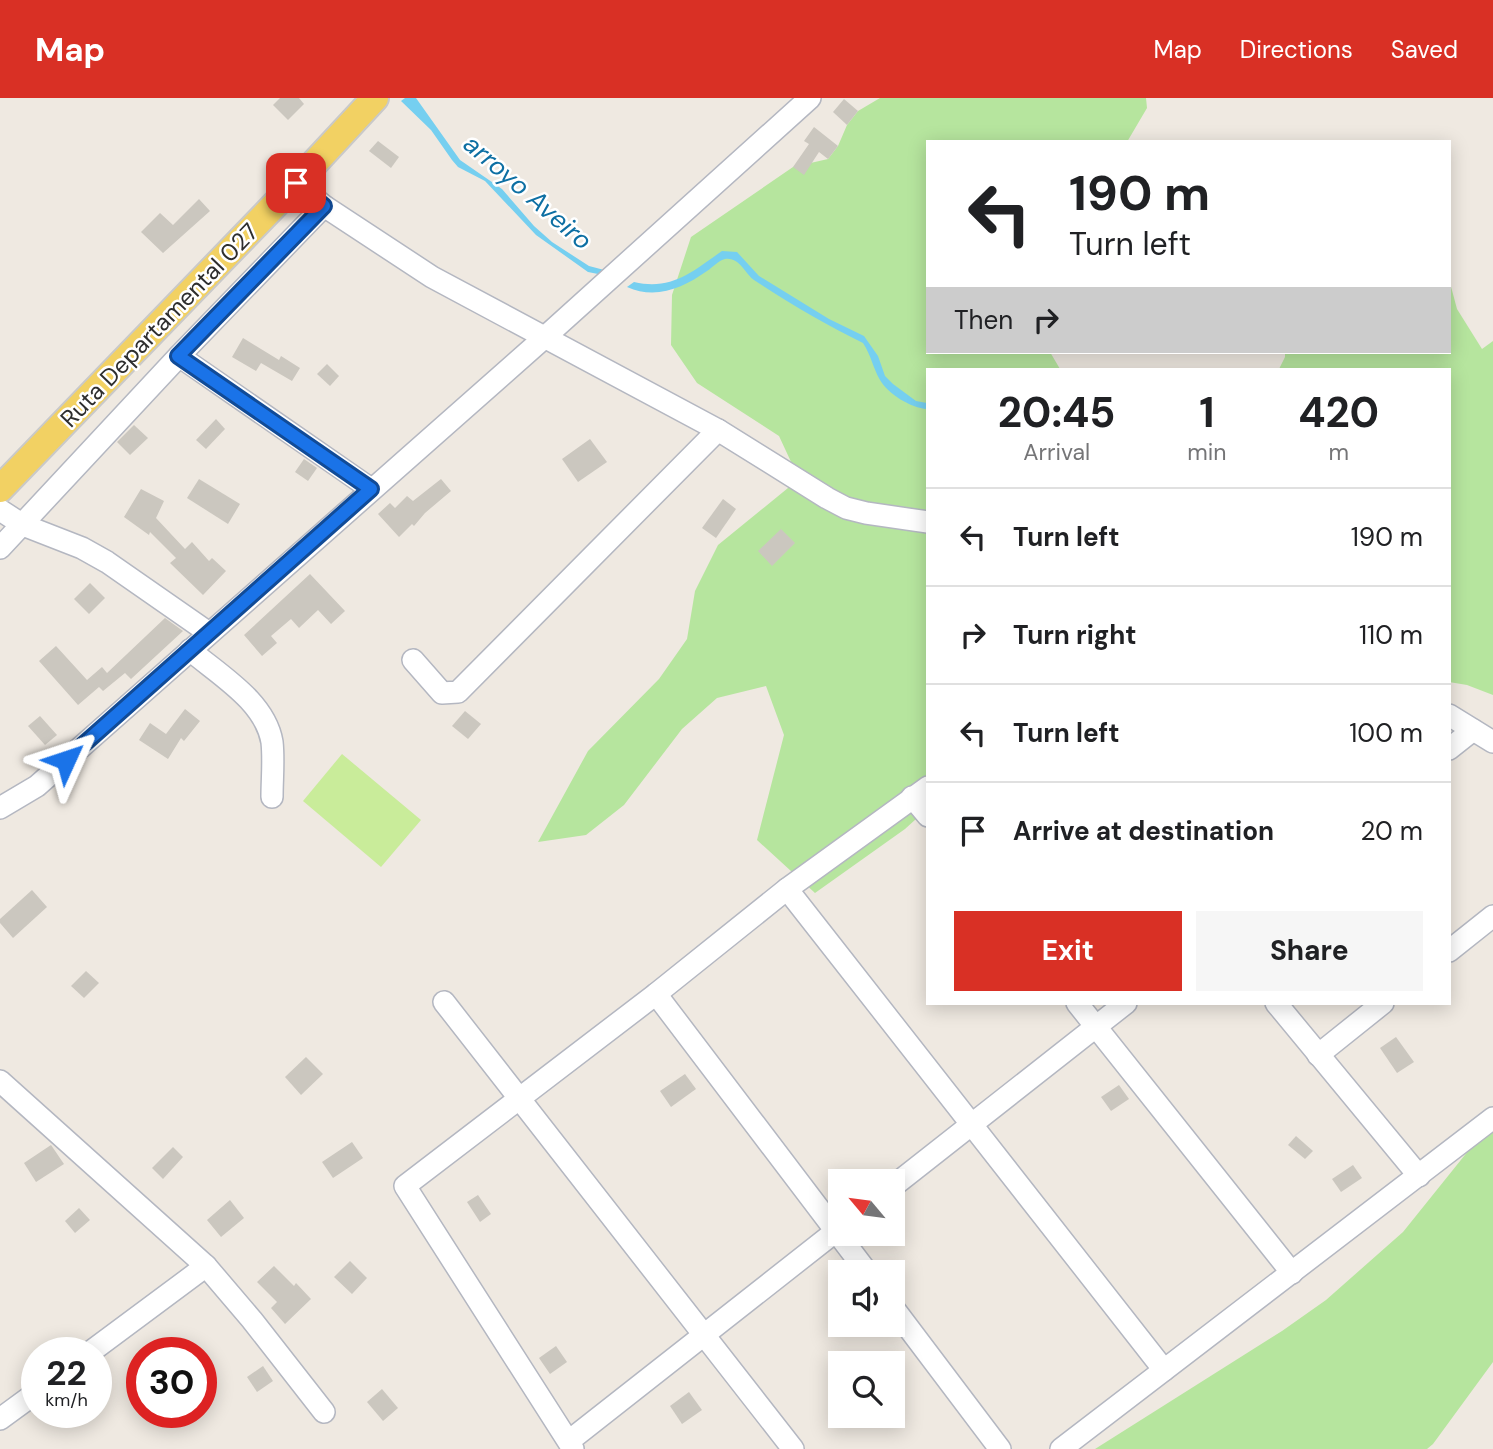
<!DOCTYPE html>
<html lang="en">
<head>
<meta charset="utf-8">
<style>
  :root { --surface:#fff; --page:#f6f6f6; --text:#202124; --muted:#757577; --line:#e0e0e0; --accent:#d93025 }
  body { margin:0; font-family:"DM Sans",sans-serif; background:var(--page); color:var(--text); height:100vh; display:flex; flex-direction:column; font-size:26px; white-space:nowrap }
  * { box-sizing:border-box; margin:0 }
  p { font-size:23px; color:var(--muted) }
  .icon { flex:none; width:38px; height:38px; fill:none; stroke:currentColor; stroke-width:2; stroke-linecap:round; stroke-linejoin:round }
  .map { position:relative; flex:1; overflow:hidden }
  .side { position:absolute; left:926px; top:270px; width:525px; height:637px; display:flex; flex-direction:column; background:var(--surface); border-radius:0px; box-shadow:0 4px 18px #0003 }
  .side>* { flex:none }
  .guide { position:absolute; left:926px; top:42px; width:525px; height:214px; border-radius:0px; box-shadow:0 4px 18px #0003; background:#fff; color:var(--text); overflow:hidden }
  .needle { width:46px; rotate:299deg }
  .buttons { position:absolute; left:828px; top:1071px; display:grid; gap:14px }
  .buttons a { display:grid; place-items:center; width:77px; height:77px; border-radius:0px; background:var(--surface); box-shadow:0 4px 18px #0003; font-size:35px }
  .speed { position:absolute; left:21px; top:1239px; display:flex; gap:14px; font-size:35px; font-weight:700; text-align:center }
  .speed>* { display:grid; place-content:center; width:91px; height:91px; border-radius:50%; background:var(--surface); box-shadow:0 4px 18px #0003; line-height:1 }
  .speed small { font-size:18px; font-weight:400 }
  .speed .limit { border:10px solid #d22; background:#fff; color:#111 }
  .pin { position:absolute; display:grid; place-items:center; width:60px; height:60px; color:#fff; margin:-30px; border-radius:14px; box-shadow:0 4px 10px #0006 }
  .me { position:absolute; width:77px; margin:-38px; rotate:48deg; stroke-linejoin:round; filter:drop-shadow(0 0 5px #0008) }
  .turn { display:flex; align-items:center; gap:24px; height:147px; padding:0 28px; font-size:32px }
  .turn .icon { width:91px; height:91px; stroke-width:2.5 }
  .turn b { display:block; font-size:49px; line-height:60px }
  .then { display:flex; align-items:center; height:66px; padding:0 28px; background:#0003; gap:14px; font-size:26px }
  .eta { display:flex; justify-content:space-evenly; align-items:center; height:119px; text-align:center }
  .eta b { font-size:42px; font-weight:700; line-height:49px }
  .button { display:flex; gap:14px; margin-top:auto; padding:14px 28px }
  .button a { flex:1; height:80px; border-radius:0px; background:var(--accent); color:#fff; font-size:28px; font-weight:700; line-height:80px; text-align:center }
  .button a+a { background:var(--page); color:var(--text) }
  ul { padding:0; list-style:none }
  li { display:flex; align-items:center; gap:21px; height:98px; padding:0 28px; border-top:2px solid var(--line) }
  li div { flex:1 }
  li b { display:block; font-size:26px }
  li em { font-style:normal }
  header { display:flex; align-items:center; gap:42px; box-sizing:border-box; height:98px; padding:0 35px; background:var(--accent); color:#fff }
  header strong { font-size:33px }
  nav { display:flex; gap:38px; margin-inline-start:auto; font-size:24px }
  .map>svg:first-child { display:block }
</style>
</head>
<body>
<header>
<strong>Map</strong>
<nav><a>Map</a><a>Directions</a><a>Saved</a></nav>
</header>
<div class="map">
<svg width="1493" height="1351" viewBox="0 0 1493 1351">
  <rect width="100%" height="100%" fill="#efe9e1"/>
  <g fill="#b6e59e">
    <polygon points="880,0 1146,0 1147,10 1127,44 928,44 928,254 1050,254 1060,271 928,271 927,711 905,731 815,795 757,742 784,637 766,588 717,600 682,631 624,707 586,737 538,744 588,653 659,581 687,541 695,493 718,447 799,381 779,338 697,285 671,247 672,197 691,139 793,69 828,61 838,48 847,27 858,13"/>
    <polygon points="1449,181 1457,211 1482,251 1493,243 1493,597 1467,587 1449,584 1449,271 1279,271 1285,259 1285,254 1449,254"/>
    <polygon points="1493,1022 1493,1264 1433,1346 1427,1351 1095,1351 1282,1233 1326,1202 1403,1134"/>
  </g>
  <polygon fill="#c9ec9a" points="342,656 421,722 381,769 303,703"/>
  <g fill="#75cff0">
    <polygon points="405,0 416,0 460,62 502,91 534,128 552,144 589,168 608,173 603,177 588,174 536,137 485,83 458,69 452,62 431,32 401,3"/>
    <path d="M 722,153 L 737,154 L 759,178 L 829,221 L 864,238 L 878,258 L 885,278 L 893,286 L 916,303 L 927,305 L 927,311 C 911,310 888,296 880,282 C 873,270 871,257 863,245 C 828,228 787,204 754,182 C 745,176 740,159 725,161 C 719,162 713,169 707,173 C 683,190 656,202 627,189 L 634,184 C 672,193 693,173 722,153 Z"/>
  </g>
  <g fill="#cbc7bf">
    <polygon points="280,0 299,0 304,6 288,22 273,7"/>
    <polygon points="844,1 858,13 847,27 833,14"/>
    <polygon points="814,29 838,48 828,61 819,54 804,77 793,69 809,46 804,43"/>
    <polygon points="378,43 399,59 391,70 369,53"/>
    <polygon points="199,101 210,113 163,155 141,134 160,115 173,127"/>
    <polygon points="243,240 279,262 281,258 300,270 292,283 261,265 256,273 232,259"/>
    <polygon points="327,266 339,278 330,288 317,276"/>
    <polygon points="216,321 225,331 206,351 196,342"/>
    <polygon points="134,327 148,340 130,357 117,344"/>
    <polygon points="590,341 607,364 578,384 562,361"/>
    <polygon points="304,361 317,370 308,383 295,374"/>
    <polygon points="199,381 240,406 228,426 187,400"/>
    <polygon points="441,381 451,393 425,415 414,428 412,426 399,439 378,416 390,405 395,410 407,398 413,403"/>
    <polygon points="141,391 164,403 156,420 185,451 192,444 209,463 212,460 226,473 203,497 170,465 176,460 150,434 149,437 124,419"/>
    <polygon points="723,401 736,411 716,440 702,430"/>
    <polygon points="781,431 795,445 772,468 758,453"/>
    <polygon points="310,476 345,513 331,526 318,512 299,530 291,521 271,538 277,545 262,558 244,537"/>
    <polygon points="90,485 105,500 89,516 74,501"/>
    <polygon points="165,520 183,533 131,581 125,575 103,593 99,589 78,607 39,563 56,548 87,582 102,569 107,575"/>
    <polygon points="185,611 200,623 184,643 181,640 168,661 139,642 150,625 166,636"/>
    <polygon points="465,613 481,626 468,641 452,628"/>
    <polygon points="40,618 57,637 45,647 28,628"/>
    <polygon points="32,792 47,809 13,840 0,825 0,821"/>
    <polygon points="86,873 99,885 84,900 71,888"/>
    <polygon points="1396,939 1414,964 1397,975 1380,950"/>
    <polygon points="306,959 323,976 301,997 285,979"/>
    <polygon points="685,976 696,991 671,1009 660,993"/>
    <polygon points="1119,987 1129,1001 1111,1013 1101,999"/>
    <polygon points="1296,1038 1313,1053 1305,1061 1288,1047"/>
    <polygon points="352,1044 363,1060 333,1080 322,1064"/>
    <polygon points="51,1047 64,1066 36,1084 24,1065"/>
    <polygon points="173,1049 183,1059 163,1081 152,1070"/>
    <polygon points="1353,1067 1362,1080 1341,1094 1332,1081"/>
    <polygon points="478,1097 491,1116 480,1124 467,1104"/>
    <polygon points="230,1102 244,1120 221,1139 207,1122"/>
    <polygon points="79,1110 90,1122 75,1135 65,1123"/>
    <polygon points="350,1163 367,1180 352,1196 334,1179"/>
    <polygon points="274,1168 294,1188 296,1185 311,1201 285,1226 271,1210 277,1204 257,1184"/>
    <polygon points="556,1248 567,1264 550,1276 539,1260"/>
    <polygon points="263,1268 273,1283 257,1294 247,1279"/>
    <polygon points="382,1291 398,1310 383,1323 367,1304"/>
    <polygon points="689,1294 702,1312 682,1326 670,1308"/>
  </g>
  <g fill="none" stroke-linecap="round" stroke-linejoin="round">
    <defs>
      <g id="minor">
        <polyline points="296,85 324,108 432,179 718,332 827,400 846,410 866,415 928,424"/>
        <polyline points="179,258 371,391"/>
        <polyline points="0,412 23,427 82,450 107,464 209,535"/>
        <polyline points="0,450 179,258 324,108"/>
        <path d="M 190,552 C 219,577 265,603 272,644 C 274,662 272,681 272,699"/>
        <polyline points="413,562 442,595 458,594 718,332"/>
        <polyline points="1449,617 1493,644"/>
        <polyline points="1449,651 1473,632"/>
        <polyline points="912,699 928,718"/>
        <polyline points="0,710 37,688 545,239 810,0"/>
        <polyline points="787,791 1164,1272"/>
        <polyline points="1449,853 1493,818"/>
        <polyline points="656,896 867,1174"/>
        <polyline points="444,904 793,1351"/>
        <polyline points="1077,905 1292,1175"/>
        <polyline points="1276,905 1419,1078"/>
        <polyline points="1318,957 1383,905"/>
        <polyline points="0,983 206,1168 252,1222 324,1314"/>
        <polyline points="892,1089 1126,905"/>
        <polyline points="892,1208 1000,1351"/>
        <polyline points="89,1255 206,1168"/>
        <polyline points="0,1321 37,1294"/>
        <polyline points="569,1343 840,1130"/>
        <polyline points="573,1351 405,1088 656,896 787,791 928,689"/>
        <polyline points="1061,1351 1493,1020"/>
      </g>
      <polyline id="major" points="0,391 296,85 375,0"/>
    </defs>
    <use href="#minor" stroke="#b4b7c1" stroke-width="24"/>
    <use href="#major" stroke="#c9c9c9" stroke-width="30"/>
    <use href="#minor" stroke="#fff" stroke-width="21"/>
    <use href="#major" stroke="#f2d163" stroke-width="26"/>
  </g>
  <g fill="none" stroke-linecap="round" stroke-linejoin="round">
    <defs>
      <polyline id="route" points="66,662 371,391 178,258 324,108 296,85"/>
    </defs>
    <use href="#route" stroke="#114b97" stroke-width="18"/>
    <use href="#route" stroke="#1a73e8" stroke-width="12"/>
  </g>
  <g text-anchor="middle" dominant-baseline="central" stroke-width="5" stroke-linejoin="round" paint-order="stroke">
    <g font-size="24" fill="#2e2e2e" stroke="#fff">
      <text transform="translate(159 227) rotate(-46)">Ruta Departamental 027</text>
    </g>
    <g font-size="26" font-style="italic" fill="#0d6fa3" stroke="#fff">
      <text transform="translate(528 94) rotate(41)">arroyo Aveiro</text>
    </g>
  </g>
</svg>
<div class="buttons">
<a><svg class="needle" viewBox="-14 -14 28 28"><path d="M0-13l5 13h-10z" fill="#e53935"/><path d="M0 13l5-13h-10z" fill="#757577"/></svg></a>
<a><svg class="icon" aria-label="sound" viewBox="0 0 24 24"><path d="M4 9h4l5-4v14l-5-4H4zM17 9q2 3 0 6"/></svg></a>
<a><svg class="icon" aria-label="search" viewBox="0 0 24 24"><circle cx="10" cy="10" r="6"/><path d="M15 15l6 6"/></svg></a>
</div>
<div class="speed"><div>22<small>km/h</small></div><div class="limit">30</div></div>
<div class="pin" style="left:296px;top:85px;background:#d93025"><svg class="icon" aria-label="arrive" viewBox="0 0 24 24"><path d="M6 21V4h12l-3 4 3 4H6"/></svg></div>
<svg class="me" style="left:66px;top:662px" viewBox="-20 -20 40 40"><path d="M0-17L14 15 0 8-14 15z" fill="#1a73e8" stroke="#fff" stroke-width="4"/></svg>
<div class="guide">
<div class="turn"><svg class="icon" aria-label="left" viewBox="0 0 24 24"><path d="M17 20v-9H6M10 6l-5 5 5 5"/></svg><div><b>190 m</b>Turn left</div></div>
<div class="then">Then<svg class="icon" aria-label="right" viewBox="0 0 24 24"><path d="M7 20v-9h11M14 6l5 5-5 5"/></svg></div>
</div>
<section class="side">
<div class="eta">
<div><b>20:45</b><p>Arrival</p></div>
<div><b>1</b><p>min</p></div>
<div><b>420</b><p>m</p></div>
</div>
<ul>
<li><svg class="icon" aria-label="left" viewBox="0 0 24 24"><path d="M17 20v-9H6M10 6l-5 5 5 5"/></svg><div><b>Turn left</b></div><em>190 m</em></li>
<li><svg class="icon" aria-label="right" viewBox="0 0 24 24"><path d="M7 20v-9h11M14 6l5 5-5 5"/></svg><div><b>Turn right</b></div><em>110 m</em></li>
<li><svg class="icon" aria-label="left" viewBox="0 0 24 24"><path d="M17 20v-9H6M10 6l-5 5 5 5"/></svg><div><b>Turn left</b></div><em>100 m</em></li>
<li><svg class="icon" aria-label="arrive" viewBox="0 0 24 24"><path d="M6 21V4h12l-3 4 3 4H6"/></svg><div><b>Arrive at destination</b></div><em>20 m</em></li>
</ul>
<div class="button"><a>Exit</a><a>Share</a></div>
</section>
</div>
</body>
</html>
